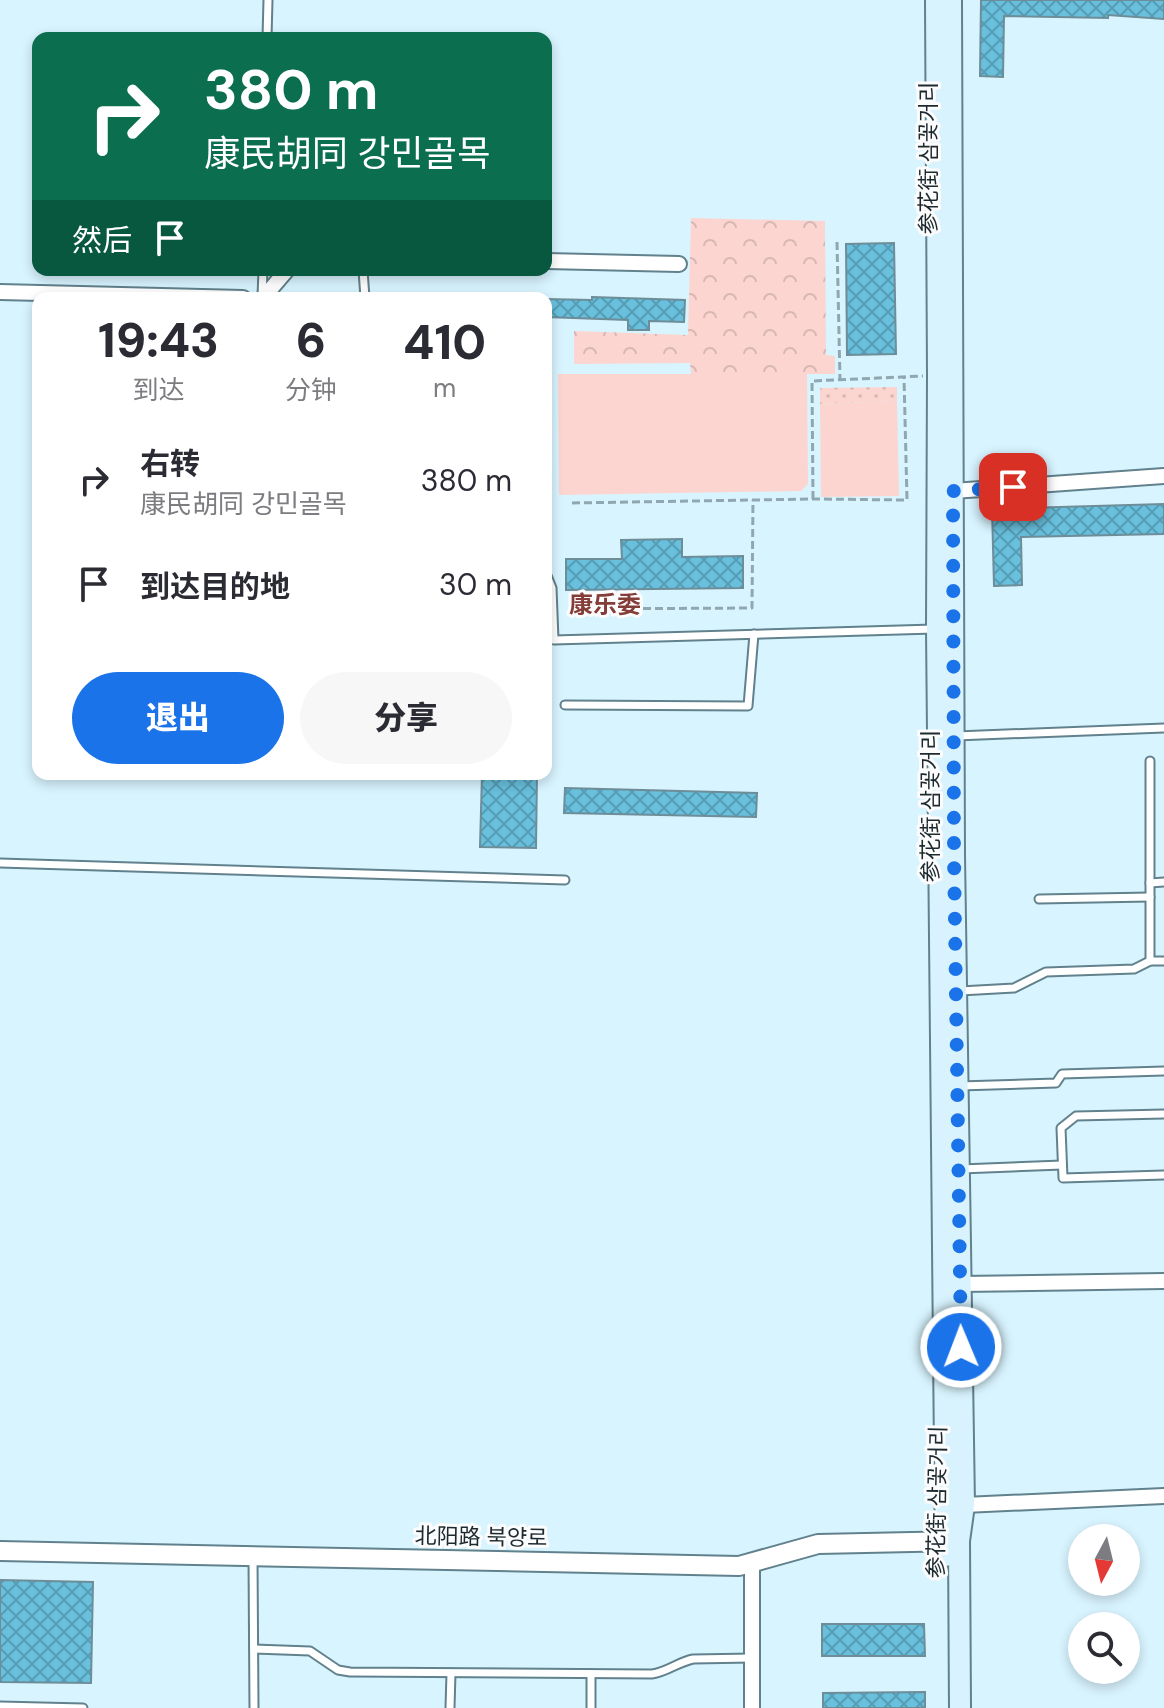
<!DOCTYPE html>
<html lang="zh">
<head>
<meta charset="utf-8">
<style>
  :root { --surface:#fff; --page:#f7f7f7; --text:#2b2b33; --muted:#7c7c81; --accent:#1a73e8 }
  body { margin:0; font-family:"DM Sans","Noto Sans SC","Noto Sans KR",sans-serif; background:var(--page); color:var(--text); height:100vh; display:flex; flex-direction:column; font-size:30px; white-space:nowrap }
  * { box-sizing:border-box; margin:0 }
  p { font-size:26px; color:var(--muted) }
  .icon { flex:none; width:44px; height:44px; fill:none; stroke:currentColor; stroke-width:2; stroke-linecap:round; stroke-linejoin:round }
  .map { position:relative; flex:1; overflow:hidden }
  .sheet { position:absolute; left:32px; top:292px; width:520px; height:488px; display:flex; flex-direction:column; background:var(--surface); border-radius:16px; box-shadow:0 4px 12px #0003 }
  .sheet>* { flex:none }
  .guide { position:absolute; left:32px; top:32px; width:520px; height:244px; border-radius:16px; box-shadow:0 4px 12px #0003; background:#0b6e4f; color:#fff; overflow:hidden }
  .needle { width:52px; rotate:187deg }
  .tools { position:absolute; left:1068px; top:1524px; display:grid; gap:16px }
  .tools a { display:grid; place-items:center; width:72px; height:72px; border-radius:50%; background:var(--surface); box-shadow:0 4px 12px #0003; font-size:40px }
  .pin { position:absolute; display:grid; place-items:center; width:68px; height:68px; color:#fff; margin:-34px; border-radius:16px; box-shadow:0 4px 12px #0006 }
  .me { position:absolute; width:88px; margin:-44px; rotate:359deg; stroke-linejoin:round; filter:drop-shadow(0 0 6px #0008) }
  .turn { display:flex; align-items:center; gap:28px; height:168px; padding:0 40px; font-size:36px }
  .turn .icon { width:104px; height:104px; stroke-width:2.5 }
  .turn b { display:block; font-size:56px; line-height:68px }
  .then { display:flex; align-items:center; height:76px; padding:0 40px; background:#0003; gap:16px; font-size:30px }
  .eta { display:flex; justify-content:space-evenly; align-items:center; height:136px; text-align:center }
  .eta b { font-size:48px; font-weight:800; line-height:56px }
  .action { display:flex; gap:16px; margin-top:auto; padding:16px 40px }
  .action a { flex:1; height:92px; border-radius:48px; background:var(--accent); color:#fff; font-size:32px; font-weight:800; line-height:92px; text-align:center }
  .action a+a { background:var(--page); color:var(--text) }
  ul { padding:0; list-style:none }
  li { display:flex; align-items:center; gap:24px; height:104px; padding:0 40px }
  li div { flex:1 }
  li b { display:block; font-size:30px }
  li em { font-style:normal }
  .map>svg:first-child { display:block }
</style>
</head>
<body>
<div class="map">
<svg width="1164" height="1708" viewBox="0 0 1164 1708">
  <defs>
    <pattern id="grass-dots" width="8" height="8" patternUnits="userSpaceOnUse" patternTransform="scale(2)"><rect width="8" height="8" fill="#fcd5d0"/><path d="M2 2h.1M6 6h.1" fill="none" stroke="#d7b7b3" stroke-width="1.8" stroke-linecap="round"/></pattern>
    <pattern id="forest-crowns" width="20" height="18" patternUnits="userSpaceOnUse" patternTransform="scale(2)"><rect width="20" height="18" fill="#fcd5d0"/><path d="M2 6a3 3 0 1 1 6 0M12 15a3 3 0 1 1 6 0" fill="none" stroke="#d7b7b3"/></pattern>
    <pattern id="building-cross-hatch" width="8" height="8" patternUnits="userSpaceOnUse" patternTransform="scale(2)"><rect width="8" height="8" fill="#68c0dd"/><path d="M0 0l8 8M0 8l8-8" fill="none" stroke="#559cb4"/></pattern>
  </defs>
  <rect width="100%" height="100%" fill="#d8f4ff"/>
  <polygon fill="url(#grass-dots)" points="897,387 897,401 820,404 820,388"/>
  <polygon fill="url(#forest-crowns)" points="691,218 825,221 826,355 835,356 835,374 691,374 690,363 574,364 574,331 688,335"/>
  <g fill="#fcd5d0">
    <polygon points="558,374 807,374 808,484 801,491 559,495"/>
    <polygon points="897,401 899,496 821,497 820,404"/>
  </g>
  <g fill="url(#building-cross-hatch)" stroke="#6d8d99" stroke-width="2">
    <polygon points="981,0 1164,0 1164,19 1108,15 1108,18 1004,16 1003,77 980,76"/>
    <polygon points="894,243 896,354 847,355 846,244"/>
    <polygon points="592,297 685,300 684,322 649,321 649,330 628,330 628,320 546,317 546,299 592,300"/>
    <polygon points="1164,504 1164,534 1021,537 1022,585 994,586 992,509"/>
    <polygon points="682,539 682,557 743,556 743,588 566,590 566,559 622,559 621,540"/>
    <polygon points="482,774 537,774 536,848 480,847"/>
    <polygon points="565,788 757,793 756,817 564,813"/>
    <polygon points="0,1580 93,1582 91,1683 0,1682"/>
    <polygon points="822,1624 924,1624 925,1656 822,1656"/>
    <polygon points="925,1692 925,1708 823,1708 823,1693"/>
  </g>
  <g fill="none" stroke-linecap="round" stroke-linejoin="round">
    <defs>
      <g id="service">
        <polyline points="267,38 268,0"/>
        <polyline points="363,270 365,298"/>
        <polyline points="262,296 263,270"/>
        <polyline points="546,573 552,588 554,640 934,629"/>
        <polyline points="565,705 748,706 754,634"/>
        <polyline points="956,736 1164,728"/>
        <polyline points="0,863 565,880"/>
        <polyline points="1150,883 1164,882"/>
        <polyline points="1039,899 1150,897"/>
        <polyline points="1150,961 1150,761"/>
        <polyline points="960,991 1014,988 1046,972 1134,969 1150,961 1164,961"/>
        <polyline points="959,1086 1056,1083 1062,1074 1164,1071"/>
        <polyline points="1164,1114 1076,1116 1061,1128 1063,1178 1164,1175"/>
        <polyline points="961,1169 1062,1165"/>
        <polyline points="253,1558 254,1708"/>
        <path d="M 254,1649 L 310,1651 L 338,1670 L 350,1672 L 652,1674 C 667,1672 678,1662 693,1659 L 752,1658"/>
        <polyline points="0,1706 83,1708"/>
        <polyline points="450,1708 451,1673"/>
        <polyline points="591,1708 591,1674"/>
      </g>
      <g id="minor">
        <polyline points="546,261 679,264"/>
        <polyline points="0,292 243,298"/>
        <polyline points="263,298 287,270"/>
        <polyline points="953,491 1164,476"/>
        <polyline points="960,1284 1164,1281"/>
        <polyline points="964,1505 1164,1496"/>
        <polyline points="752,1708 752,1563"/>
      </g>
      <polyline id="tertiary" points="0,1551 739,1566 818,1544 959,1541"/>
      <g id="secondary">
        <polyline points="936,0 938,375 937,629 946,1556"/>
        <polyline points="951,0 954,855 964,1505 959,1541 960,1708"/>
      </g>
    </defs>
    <use href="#service" stroke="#61818c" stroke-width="11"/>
    <use href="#minor" stroke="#61818c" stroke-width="18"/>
    <use href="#tertiary" stroke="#61818c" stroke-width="22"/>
    <use href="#secondary" stroke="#61818c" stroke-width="24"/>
    <g stroke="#91a7b0" stroke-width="3" stroke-dasharray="8 4" stroke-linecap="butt">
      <polyline points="837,242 840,380"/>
      <polyline points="813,499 812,381 923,376"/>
      <polyline points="572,503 813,499 907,500 904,377"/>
      <polyline points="571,609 752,608 753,500"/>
    </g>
    <use href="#service" stroke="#fff" stroke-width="7"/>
    <use href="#minor" stroke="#fff" stroke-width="14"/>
    <use href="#tertiary" stroke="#fff" stroke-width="18"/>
    <use href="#secondary" stroke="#d8f3fd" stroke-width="20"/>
  </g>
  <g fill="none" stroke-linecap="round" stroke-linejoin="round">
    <polyline stroke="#1a73e8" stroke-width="14" stroke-dasharray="0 25.2" points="961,1347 954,855 953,491 1013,487"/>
  </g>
  <g text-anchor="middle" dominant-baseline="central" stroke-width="6" stroke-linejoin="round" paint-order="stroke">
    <g font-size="22" fill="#1c292e" stroke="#fcfcfc">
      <text transform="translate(928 158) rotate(-90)">参花街 삼꽃거리</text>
      <text transform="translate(930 806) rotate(-90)">参花街 삼꽃거리</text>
      <text transform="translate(937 1502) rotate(-89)">参花街 삼꽃거리</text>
      <text transform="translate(481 1537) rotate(1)">北阳路 북양로</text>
    </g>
    <g font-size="24" font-weight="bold" fill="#853d38" stroke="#fcfcfc">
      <text x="605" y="604">康乐委</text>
    </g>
  </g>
</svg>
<div class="tools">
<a><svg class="needle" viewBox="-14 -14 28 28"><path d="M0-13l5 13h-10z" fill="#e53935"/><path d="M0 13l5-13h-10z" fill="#7c7c81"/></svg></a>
<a><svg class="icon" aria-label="search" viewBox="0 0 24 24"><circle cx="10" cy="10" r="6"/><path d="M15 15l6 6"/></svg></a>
</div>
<div class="pin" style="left:1013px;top:487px;background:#d93025"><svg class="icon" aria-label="arrive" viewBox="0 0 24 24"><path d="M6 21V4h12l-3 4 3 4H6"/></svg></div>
<svg class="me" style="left:961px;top:1347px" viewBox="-20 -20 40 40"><circle r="17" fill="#1a73e8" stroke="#fff" stroke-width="3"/><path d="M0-11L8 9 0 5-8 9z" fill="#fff"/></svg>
<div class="guide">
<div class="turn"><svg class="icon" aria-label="right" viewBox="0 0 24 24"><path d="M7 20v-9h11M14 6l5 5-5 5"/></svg><div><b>380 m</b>康民胡同 강민골목</div></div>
<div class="then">然后<svg class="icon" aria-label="arrive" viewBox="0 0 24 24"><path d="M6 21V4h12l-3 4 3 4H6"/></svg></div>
</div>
<section class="sheet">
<div class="eta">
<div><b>19:43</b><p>到达</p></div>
<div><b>6</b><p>分钟</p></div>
<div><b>410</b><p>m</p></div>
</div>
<ul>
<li><svg class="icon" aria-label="right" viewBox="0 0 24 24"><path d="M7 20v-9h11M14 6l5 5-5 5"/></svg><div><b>右转</b><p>康民胡同 강민골목</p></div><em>380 m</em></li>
<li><svg class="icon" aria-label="arrive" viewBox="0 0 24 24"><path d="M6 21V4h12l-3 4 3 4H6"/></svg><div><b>到达目的地</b></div><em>30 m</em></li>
</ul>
<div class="action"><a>退出</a><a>分享</a></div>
</section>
</div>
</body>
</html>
